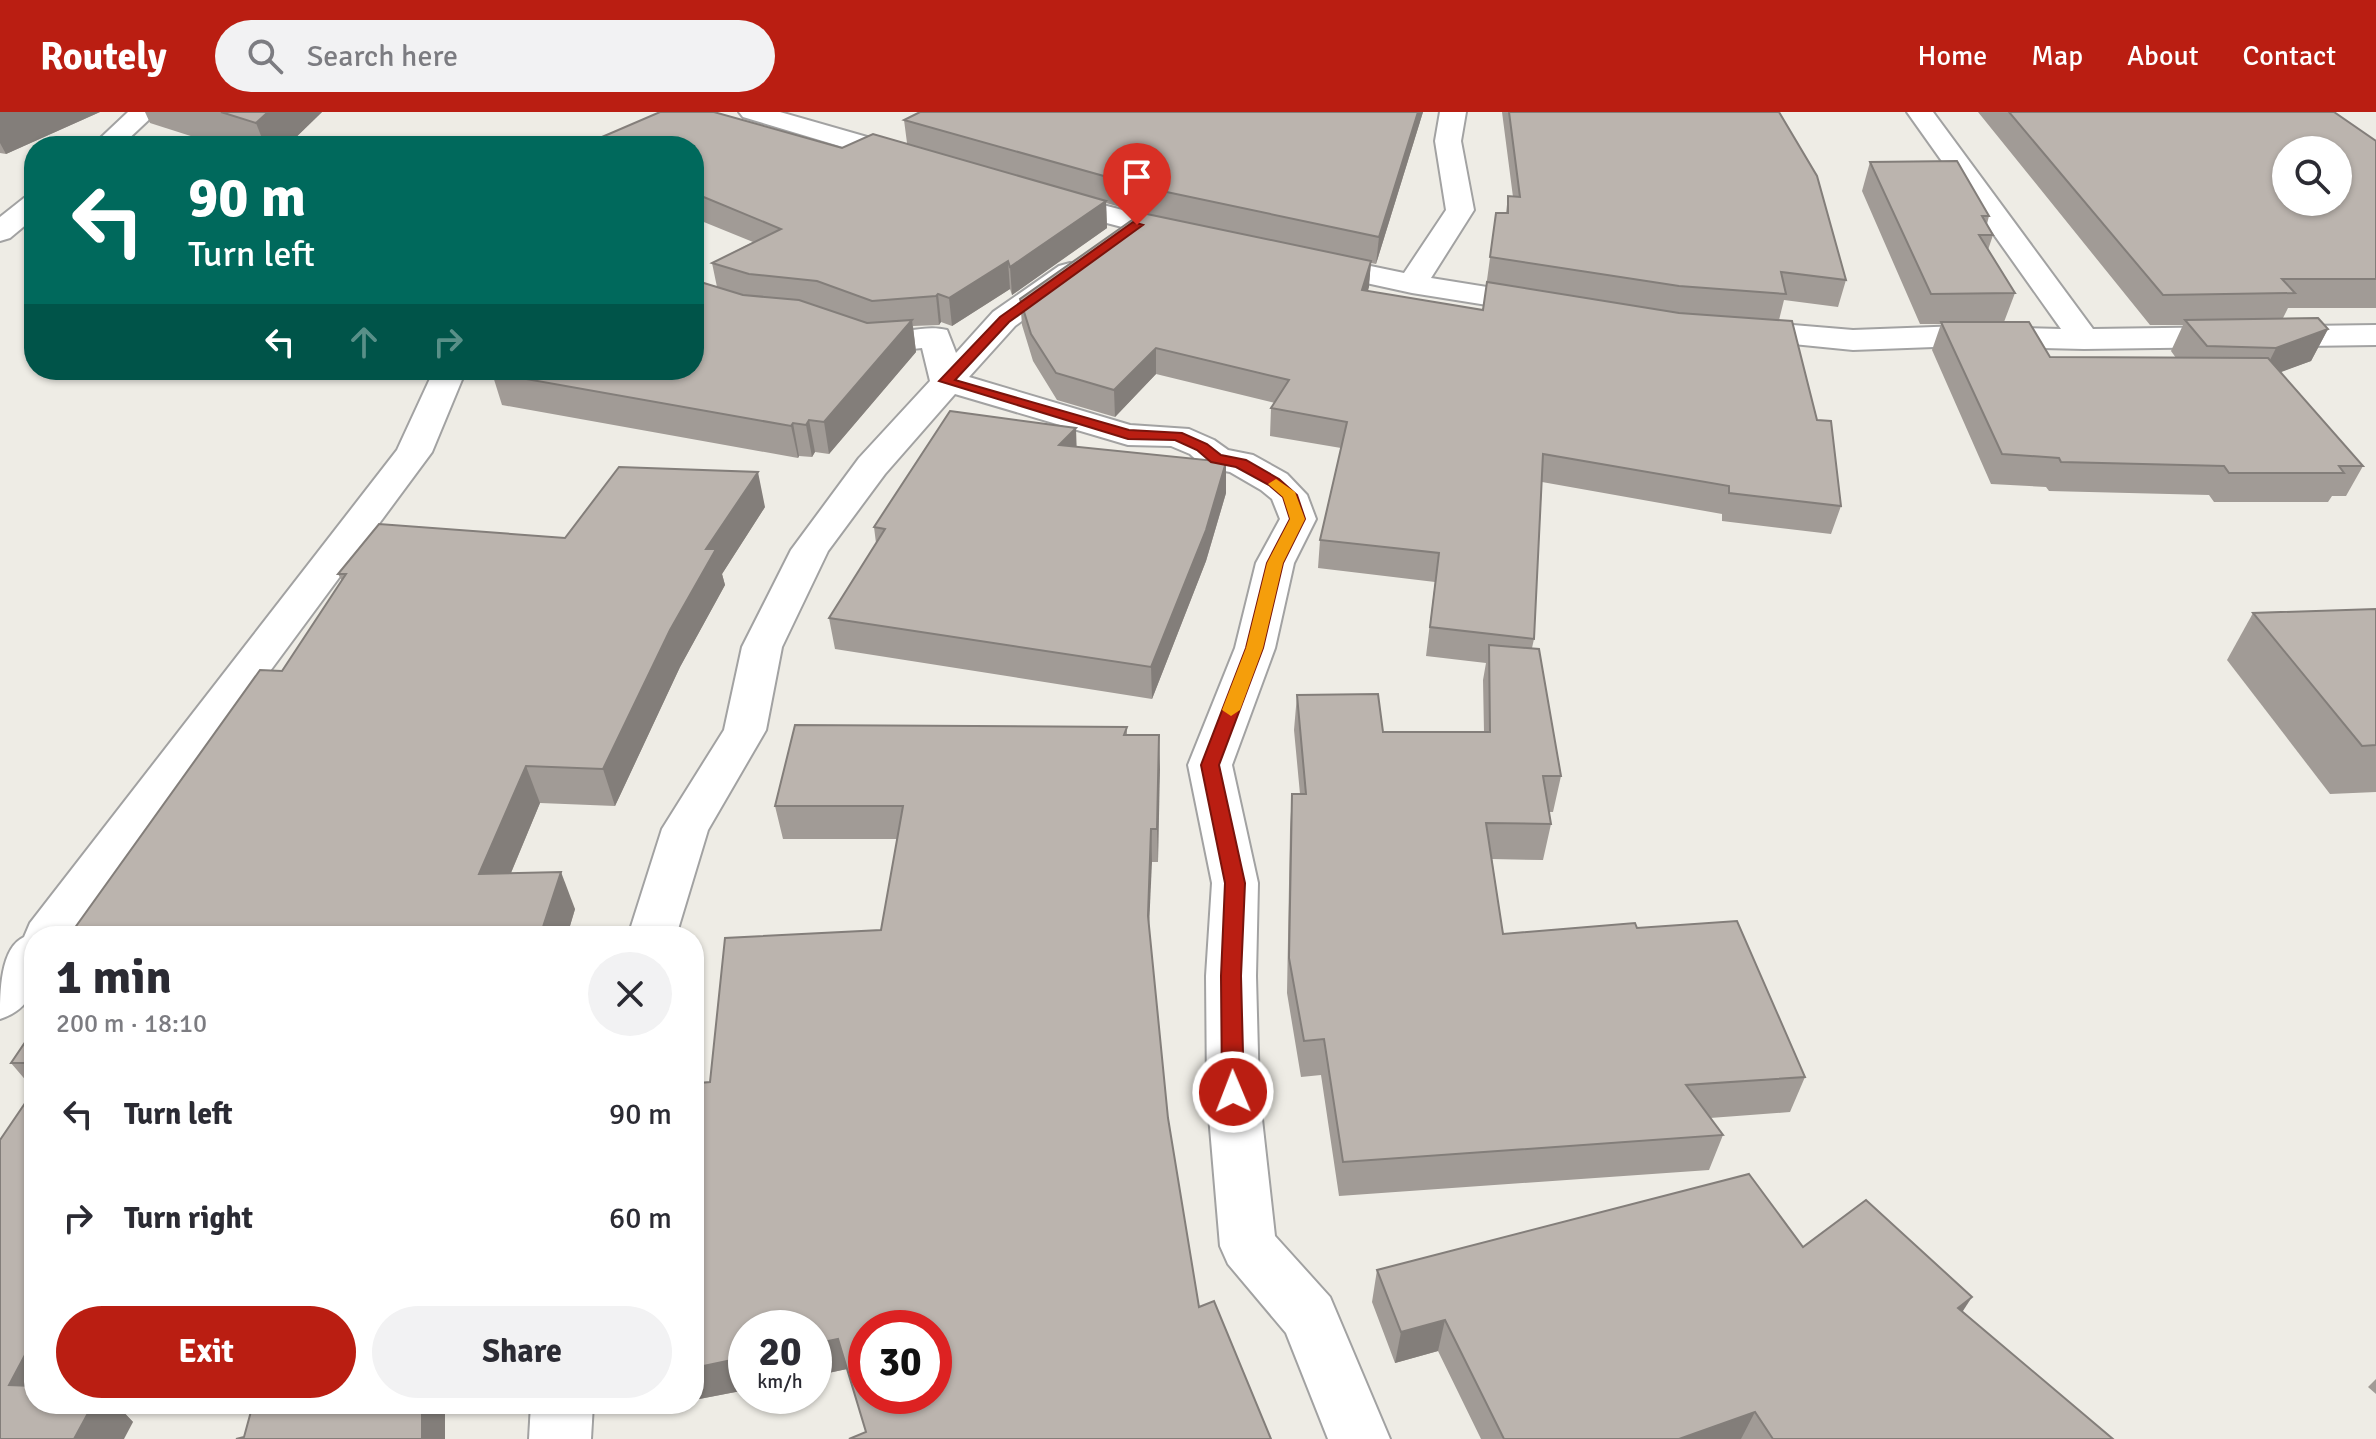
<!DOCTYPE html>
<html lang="en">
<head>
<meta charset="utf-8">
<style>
  :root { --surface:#fff; --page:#f2f2f3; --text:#2b2b33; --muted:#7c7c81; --accent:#ba1e12 }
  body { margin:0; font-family:Signika,sans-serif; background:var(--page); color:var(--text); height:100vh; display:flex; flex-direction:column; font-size:30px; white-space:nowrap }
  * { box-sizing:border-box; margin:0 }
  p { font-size:26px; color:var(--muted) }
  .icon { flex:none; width:44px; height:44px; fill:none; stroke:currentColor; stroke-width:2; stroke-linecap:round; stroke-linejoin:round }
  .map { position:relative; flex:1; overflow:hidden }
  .sheet { position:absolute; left:24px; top:814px; width:680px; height:488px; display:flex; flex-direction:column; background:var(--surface); border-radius:32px; box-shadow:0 2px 6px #0004 }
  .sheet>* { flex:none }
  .banner { position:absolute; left:24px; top:24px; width:680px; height:244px; border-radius:32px; box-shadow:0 2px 6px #0004; background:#00695c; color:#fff; overflow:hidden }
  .fabs { position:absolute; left:2272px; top:24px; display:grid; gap:16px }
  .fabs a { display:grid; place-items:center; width:80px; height:80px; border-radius:50%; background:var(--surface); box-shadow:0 2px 6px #0004; font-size:40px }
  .speed { position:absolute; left:728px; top:1198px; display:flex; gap:16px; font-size:40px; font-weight:700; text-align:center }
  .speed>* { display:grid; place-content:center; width:104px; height:104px; border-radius:50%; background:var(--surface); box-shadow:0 2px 6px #0004; line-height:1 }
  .speed small { font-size:20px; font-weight:400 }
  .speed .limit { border:12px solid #d22; background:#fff; color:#111 }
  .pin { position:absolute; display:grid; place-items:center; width:68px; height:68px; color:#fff; margin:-82px -34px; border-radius:50% 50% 50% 0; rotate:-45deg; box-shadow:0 0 8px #0007 }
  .pin .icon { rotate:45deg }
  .me { position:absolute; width:88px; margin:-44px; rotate:359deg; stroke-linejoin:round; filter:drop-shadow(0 0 6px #0008) }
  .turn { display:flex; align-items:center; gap:28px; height:168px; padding:0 32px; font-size:36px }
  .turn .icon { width:104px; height:104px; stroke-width:2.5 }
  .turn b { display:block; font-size:56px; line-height:68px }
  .lanes { display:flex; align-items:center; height:76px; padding:0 32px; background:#0003; justify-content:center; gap:40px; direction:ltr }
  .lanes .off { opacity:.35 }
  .round { display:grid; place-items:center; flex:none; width:84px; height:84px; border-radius:42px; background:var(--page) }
  .head { display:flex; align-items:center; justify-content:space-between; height:136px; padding:0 32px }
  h1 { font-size:48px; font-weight:800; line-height:60px }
  .action { display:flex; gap:16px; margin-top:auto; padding:16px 32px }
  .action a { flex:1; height:92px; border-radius:48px; background:var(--accent); color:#fff; font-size:32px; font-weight:800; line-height:92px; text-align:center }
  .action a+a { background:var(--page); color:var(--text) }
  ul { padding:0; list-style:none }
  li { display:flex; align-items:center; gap:24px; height:104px; padding:0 32px }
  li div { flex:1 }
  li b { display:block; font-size:30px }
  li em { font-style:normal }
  header { display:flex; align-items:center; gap:48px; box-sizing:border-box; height:112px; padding:0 40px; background:var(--accent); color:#fff }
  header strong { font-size:38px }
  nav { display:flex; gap:44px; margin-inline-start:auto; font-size:28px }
  .search { width:560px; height:72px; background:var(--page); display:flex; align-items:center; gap:20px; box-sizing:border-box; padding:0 28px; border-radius:44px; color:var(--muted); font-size:30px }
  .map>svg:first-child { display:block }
</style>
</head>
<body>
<header>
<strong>Routely</strong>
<div class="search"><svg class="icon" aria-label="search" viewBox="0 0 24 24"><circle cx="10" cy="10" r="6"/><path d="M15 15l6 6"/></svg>Search here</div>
<nav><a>Home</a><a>Map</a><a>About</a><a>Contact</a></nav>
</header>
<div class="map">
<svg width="2376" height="1327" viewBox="0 0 2376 1327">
  <rect width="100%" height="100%" fill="#eeece5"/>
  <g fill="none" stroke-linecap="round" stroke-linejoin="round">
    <defs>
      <g id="street">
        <polygon points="128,0 157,0 121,34 92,34"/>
        <polygon points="739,0 780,0 923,41 927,47 923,53 903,53 743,5"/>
        <polygon points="1440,0 1466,0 1461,29 1474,98 1431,166 1555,186 1560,193 1555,200 1544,202 1412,181 1302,157 1298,151 1302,145 1313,142 1404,161 1446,98 1435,29"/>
        <polygon points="1907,0 1933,0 2093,217 2376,213 2376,233 2084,237 1961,234 1853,238 1724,225 1719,218 1724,211 1735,208 1853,218 1961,214 2061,217"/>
        <polygon points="1048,79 1197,117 1202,123 1197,129 1187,132 1038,93 1034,87 1038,81"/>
        <polygon points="34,83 34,106 10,126 0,129 0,105 24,86"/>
        <path d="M 1070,151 L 1081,154 L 1085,160 L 1081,166 L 1015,214 L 969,265 L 1130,313 L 1189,317 L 1214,328 L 1228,338 L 1253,343 L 1287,362 L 1307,383 L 1316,407 L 1294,451 L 1275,536 L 1232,653 L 1258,771 L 1256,864 L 1259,980 L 1275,1124 L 1330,1185 L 1390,1327 L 1328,1327 L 1286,1221 L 1228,1152 L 1220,1134 L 1207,980 L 1206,864 L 1212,771 L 1188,653 L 1235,536 L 1256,451 L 1280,407 L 1272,387 L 1261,378 L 1230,360 L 1204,355 L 1190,342 L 1171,334 L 1128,333 L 955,282 L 885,362 L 828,439 L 782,535 L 766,618 L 708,718 L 676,824 L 628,824 L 662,717 L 724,618 L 742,535 L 791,438 L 859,346 L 930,269 L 922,236 C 897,238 856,248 839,223 L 844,216 C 857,213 863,217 875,220 C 899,224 923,212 947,218 L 956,241 L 993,200 L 1059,154 Z"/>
        <path d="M 434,258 L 466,258 L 432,340 L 74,824 L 34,824 C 34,861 42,893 0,907 C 0,881 0,836 24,825 L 30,811 L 397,338 Z"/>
        <polygon points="531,1292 593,1292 591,1327 529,1327"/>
      </g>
    </defs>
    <use href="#street" stroke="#a2a2a2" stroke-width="4"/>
    <use href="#street" fill="#fff" fill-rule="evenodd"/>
  </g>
  <g fill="#a19b96">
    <polygon points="0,0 100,0 6,42 0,41"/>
    <polygon points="145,0 322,0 287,34 222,34 150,11"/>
    <polygon points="1423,0 1376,152 1371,151 1368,179 1483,198 1496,101 1506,101 1508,84 1513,85 1502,0 1779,0 1846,168 1838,195 1784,188 1779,208 1817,308 1841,394 1831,422 1722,409 1722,402 1542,370 1534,527 1532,536 1561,664 1553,700 1549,700 1551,712 1543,748 1492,747 1503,822 1637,816 1805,965 1790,1000 1710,1006 1723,1023 1709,1058 1339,1084 1321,963 1301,965 1287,881 1290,717 1292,682 1300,682 1294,618 1297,583 1383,620 1484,620 1483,568 1486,551 1426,544 1435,470 1318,456 1320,428 1341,336 1270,324 1271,296 1275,291 1156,262 1115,305 1057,288 1033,249 1022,213 1020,187 1142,101 1106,91 1107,116 1012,183 1010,177 952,214 941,210 939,213 913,214 916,240 829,342 815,340 812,345 799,344 798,346 502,293 492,261 717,175 712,151 753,130 694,106 694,34 842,36 907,31 904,8"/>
    <polygon points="1978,0 2334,0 2376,29 2376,196 2288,196 2283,206 2328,217 2311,249 2280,260 2363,354 2346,384 2332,384 2328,390 2214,390 2209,383 2049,379 2046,375 1991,372 1932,238 1941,212 1920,212 1862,79 1870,50 1989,104 1987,112 1993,123 1988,138 2015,181 2004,210 2050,245 2176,246 2171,239 2183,213 2150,213"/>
    <polygon points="1077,335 1226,381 1206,449 1152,587 835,537 829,506 876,431 874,415"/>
    <polygon points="765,395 722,462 725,473 680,555 615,694 540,691 511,761 575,797 567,824 69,824 282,559 342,469 338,462"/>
    <polygon points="2376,497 2376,680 2330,682 2227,548 2253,501"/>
    <polygon points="1127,615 1127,623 1159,623 1158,750 1152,750 866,1320 847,1257 814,1264 814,1216 746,1216 746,1278 694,1288 694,1051 710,970 881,818 897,727 783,727 775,694"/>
    <polygon points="34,917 34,1292 116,1292 133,1310 0,1327 34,978 11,951"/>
    <polygon points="1803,1135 1962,1200 2113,1327 1481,1327 1438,1239 1395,1251 1372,1190 1377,1158"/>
    <polygon points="2376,1267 2376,1282 2368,1275"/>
  </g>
  <g fill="#837e7a">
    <polygon points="0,0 100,0 6,42 0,31"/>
    <polygon points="268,0 322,0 287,34 265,34 256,11"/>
    <polygon points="1418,0 1423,0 1376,152 1379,125"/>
    <polygon points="1106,89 1107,116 1012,183 1010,155"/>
    <polygon points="1008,149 1010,177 952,214 949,186"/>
    <polygon points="1371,149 1369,175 1360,205 1362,178"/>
    <polygon points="938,182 941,210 939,213 936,184"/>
    <polygon points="912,208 916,240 829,342 824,310"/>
    <polygon points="2328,217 2311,249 2260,268 2276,236"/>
    <polygon points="1156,236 1156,262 1115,305 1114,278"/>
    <polygon points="809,308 815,340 812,345 806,313"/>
    <polygon points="793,311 799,344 798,346 791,314"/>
    <polygon points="1076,316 1077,346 1059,333"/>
    <polygon points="1226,350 1226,381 1206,449 1152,587 1151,555"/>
    <polygon points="758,360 765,395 722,462 725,473 680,555 615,694 603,657 706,437"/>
    <polygon points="1159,623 1160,657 1158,750 1157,717"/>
    <polygon points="526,654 540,691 495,799 479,762"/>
    <polygon points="1151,717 1152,750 1148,837 1148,804"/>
    <polygon points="561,760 575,797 567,824 540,824"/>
    <polygon points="1972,1185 1952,1216 1958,1196"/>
    <polygon points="1445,1208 1438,1239 1395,1251 1401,1220"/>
    <polygon points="34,1226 34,1292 9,1273"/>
    <polygon points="838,1227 847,1257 814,1264 814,1232"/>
    <polygon points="746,1245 746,1278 694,1288 694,1256"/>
    <polygon points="93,1292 116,1292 133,1310 124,1327 74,1327"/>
    <rect x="422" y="1292" width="23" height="35"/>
    <polygon points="1755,1300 1741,1327 1679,1327"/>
  </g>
  <g fill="#bbb4ae" stroke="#837e7a" stroke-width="2" fill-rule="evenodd">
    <polygon points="221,0 268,0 256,11"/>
    <polygon points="660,0 714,0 842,36 873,22 1106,89 1010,155 1008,149 949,186 938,182 936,184 872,189 817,169 749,162 712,151 781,117 694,81 694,34 581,34"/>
    <polygon points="920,0 1418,0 1379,125 1143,75 904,8"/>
    <polygon points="1509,0 1779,0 1817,64 1846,168 1781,160 1786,182 1679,174 1490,145 1496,101 1508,101 1508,84 1520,85"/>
    <path d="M 2009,0 L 2334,0 L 2376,29 L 2376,167 L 2282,167 L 2295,181 L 2163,183 ZM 2286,38 L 2338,38 L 2338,90 L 2286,90 Z"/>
    <polygon points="1957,49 1989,104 1982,104 1993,123 1979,123 2015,181 1931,182 1870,50"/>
    <polygon points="1142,101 1371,149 1362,178 1483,198 1487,170 1679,201 1792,209 1817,308 1831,309 1841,394 1729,381 1729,374 1543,342 1534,527 1430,515 1439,441 1320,428 1347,310 1271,296 1289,268 1156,236 1114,278 1056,261 1031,222 1020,187"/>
    <polygon points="694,168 743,183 799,188 867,211 912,208 824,310 809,308 806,313 793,311 791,314 492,261 495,258 694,258"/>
    <polygon points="2318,206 2328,217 2276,236 2207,234 2185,208"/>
    <polygon points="1941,210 2029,210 2050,245 2268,246 2363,354 2339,354 2344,361 2229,361 2224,354 2061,350 2059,346 2002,342"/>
    <polygon points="950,299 1076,316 1059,333 1226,350 1206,418 1151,555 829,506 885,417 874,415"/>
    <polygon points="619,355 758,360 706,437 716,437 670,518 603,657 526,654 479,762 561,760 540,824 69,824 260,558 282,559 346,462 338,462 379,412 565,426"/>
    <polygon points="2376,497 2376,633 2362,634 2253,501"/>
    <polygon points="1489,533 1539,537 1561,664 1543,664 1551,712 1486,711 1503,822 1635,811 1637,816 1737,809 1805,965 1686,973 1723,1023 1343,1050 1324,927 1304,929 1289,846 1292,682 1306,682 1297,583 1378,582 1383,620 1490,620"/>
    <path d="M 795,613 L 1127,615 L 1124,623 L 1159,623 L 1157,717 L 1151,717 L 1148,804 L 1168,1006 L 1199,1195 L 1214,1189 L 1271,1327 L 849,1327 L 866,1320 L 838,1227 L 814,1232 L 814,1216 L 746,1216 L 746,1245 L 694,1256 L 694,1051 L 699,971 L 710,970 L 725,826 L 881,818 L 903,694 L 775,694 ZM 866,1216 L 934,1216 L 934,1284 L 866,1284 Z"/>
    <polygon points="34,917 34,951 11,951"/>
    <polygon points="34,978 34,1226 9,1273 34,1274 34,1292 93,1292 74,1327 0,1327 0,1028"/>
    <polygon points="1749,1062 1803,1135 1866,1088 1972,1185 1958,1196 2113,1327 1773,1327 1755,1300 1679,1327 1504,1327 1445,1208 1401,1220 1377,1158"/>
    <polygon points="253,1292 422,1292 422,1327 236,1327 244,1325"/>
  </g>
  <polygon fill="#ba1e12" stroke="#79140c" stroke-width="2" points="1133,110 1143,113 1009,210 955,268 1129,318 1182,321 1207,332 1221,343 1246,348 1279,367 1297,383 1305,407 1283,451 1263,536 1219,653 1245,771 1241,864 1244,980 1240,986 1233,989 1225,986 1222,980 1221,864 1225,771 1201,653 1246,536 1267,451 1290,407 1283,385 1269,373 1236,355 1211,350 1197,338 1175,328 1128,327 939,269 1000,205"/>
  <polygon fill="#f59e0b" points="1276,367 1295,380 1305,407 1283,451 1263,536 1240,598 1231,604 1222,598 1246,536 1267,451 1290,407 1283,385 1268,372"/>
</svg>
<div class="fabs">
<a><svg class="icon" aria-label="search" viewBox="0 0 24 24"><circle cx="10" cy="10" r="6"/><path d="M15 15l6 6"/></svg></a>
</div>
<div class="speed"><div>20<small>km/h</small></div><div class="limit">30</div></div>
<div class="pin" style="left:1137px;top:113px;background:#d93025"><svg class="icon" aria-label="arrive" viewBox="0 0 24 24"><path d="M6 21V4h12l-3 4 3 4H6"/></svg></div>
<svg class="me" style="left:1233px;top:980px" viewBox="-20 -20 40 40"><circle r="17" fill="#ba1e12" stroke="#fff" stroke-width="3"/><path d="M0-11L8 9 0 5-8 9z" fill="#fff"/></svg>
<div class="banner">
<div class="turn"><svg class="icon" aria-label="left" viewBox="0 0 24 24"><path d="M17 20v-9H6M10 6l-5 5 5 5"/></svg><div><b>90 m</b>Turn left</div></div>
<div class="lanes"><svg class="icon" aria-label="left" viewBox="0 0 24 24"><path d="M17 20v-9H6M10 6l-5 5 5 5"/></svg><svg class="icon off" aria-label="ahead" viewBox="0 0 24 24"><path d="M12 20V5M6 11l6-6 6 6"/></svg><svg class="icon off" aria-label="right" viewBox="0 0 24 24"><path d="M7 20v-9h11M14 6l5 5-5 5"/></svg></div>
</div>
<section class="sheet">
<div class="head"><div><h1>1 min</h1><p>200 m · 18:10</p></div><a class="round"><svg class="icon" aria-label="close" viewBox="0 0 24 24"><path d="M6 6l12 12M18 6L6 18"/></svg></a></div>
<ul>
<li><svg class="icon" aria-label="left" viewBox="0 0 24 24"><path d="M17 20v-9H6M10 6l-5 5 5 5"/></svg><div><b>Turn left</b></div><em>90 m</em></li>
<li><svg class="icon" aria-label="right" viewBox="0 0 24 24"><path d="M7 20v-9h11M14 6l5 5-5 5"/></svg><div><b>Turn right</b></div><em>60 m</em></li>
</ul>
<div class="action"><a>Exit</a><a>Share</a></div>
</section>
</div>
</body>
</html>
